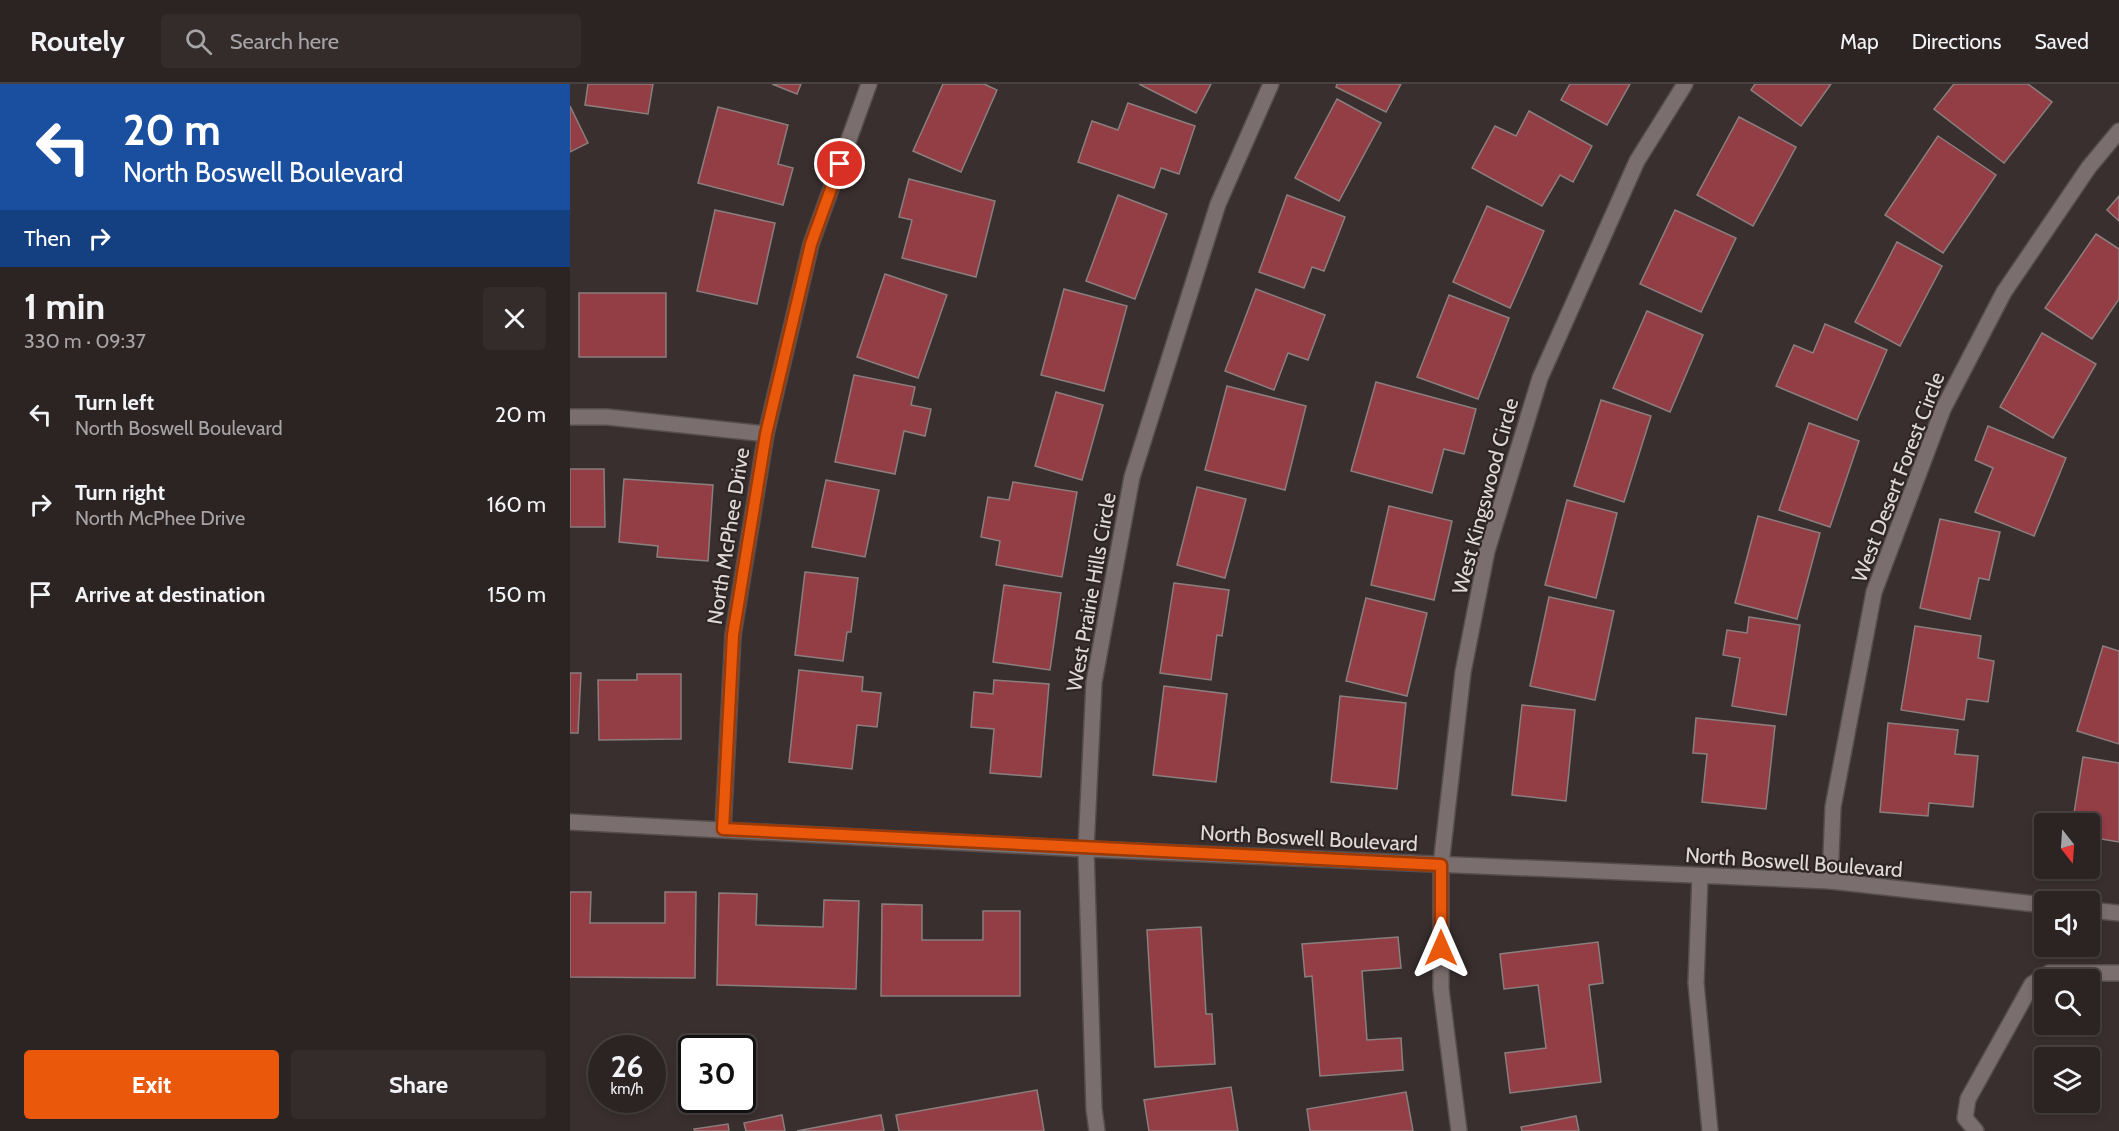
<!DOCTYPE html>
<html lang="en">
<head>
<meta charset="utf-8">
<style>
  :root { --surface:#2c2323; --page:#342b2b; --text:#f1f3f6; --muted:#a6a4a6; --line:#484041; --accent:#ea580c }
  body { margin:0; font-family:Cabin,sans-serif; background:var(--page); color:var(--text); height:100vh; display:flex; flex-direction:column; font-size:22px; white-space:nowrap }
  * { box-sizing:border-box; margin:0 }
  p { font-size:20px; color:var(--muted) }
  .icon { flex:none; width:33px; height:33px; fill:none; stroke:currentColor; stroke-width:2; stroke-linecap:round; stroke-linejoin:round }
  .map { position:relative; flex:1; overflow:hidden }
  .panel { display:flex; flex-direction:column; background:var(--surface); width:570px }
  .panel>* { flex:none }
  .top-card { background:#1a4fa0; color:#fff; overflow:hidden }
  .needle { width:39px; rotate:163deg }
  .buttons { position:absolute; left:1464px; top:729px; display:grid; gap:12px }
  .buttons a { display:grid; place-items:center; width:66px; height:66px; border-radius:6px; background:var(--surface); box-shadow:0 3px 9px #0003,0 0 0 2px var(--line); font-size:30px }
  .speed { position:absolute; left:18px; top:951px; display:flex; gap:12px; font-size:30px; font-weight:700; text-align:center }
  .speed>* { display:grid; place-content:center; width:78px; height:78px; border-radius:50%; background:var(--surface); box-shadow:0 3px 9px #0003,0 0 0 2px var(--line); line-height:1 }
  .speed small { font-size:15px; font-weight:400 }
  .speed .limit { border:3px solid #111; border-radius:9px; background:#fff; color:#111 }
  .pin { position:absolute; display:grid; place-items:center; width:51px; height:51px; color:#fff; margin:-26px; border:3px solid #fff; border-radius:50%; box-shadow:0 2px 6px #0007 }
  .me { position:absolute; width:66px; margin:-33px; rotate:0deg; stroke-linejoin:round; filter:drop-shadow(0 0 4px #0008) }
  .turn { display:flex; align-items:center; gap:21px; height:126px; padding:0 24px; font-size:27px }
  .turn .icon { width:78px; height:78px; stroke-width:2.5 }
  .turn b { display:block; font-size:42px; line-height:51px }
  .then { display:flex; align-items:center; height:57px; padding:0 24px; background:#0003; gap:12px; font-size:22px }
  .round { display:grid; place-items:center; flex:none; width:63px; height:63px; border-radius:6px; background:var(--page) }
  .head { display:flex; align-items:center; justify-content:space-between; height:102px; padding:0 24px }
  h1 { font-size:36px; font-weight:800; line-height:45px }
  .action { display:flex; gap:12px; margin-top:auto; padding:12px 24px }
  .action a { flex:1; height:69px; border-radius:6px; background:var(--accent); color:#fff; font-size:24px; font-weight:800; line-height:69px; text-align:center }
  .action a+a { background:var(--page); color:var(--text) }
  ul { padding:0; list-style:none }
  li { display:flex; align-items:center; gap:18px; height:90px; padding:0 24px }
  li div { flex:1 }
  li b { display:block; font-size:22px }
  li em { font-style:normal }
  header { display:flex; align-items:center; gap:36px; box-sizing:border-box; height:84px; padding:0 30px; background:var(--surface); border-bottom:2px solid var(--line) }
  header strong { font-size:28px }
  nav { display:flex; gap:33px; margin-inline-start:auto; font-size:21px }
  .search { width:420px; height:54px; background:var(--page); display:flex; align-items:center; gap:15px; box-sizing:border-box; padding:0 21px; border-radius:6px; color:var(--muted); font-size:22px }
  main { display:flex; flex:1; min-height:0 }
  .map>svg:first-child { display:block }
</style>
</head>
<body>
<header>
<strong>Routely</strong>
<div class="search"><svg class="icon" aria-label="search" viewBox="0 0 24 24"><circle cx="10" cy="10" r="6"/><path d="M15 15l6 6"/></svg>Search here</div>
<nav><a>Map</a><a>Directions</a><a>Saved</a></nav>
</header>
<main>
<section class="panel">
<div class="top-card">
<div class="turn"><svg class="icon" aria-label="left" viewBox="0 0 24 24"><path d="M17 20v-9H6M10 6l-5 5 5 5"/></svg><div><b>20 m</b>North Boswell Boulevard</div></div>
<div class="then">Then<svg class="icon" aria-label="right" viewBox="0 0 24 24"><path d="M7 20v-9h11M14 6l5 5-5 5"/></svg></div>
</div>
<div class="head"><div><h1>1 min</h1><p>330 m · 09:37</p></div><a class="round"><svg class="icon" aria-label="close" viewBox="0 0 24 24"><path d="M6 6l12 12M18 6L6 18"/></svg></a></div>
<ul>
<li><svg class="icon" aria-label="left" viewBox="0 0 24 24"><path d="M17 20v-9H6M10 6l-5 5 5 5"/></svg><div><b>Turn left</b><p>North Boswell Boulevard</p></div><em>20 m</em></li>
<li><svg class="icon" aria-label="right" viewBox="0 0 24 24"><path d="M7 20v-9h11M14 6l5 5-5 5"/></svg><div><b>Turn right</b><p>North McPhee Drive</p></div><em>160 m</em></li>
<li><svg class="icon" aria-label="arrive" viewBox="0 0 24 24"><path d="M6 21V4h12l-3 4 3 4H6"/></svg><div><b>Arrive at destination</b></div><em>150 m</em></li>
</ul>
<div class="action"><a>Exit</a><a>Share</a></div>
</section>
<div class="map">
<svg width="1549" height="1047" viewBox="0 0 1549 1047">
  <rect width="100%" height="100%" fill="#3a2f2f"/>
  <g fill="#933d45" stroke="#8b7e7e" stroke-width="1.5">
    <polygon points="18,0 83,0 78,30 15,21"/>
    <polygon points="202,0 231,0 227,10"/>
    <polygon points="373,0 414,0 427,6 391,88 343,67"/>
    <polygon points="569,0 641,0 626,29"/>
    <polygon points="767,0 831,0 816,28 766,3"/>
    <polygon points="1000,0 1060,0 1037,41 991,16"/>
    <polygon points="1185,0 1261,0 1231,42 1181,6"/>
    <polygon points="1384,0 1458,0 1482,18 1434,79 1364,25"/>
    <polygon points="767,15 811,39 769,117 725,94"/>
    <polygon points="558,19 625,42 609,90 591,84 584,104 508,78 522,37 548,46"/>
    <polygon points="0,22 18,59 0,68"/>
    <polygon points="148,23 218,41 208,80 223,84 213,121 128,99"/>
    <polygon points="959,27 1022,62 1003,98 990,91 972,122 902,84 925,42 946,52"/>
    <polygon points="1169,33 1226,63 1183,142 1127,111"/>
    <polygon points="1368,52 1426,91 1373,169 1315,131"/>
    <polygon points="339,95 425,117 406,193 332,174 342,136 329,133"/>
    <polygon points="548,111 597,130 565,215 516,197"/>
    <polygon points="717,111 775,133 754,187 742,183 734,204 689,188"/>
    <polygon points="1549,112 1549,137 1537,126"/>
    <polygon points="917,122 974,147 940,224 883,198"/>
    <polygon points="145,126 205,139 187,220 127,207"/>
    <polygon points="1105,126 1166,154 1131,228 1070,200"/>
    <polygon points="1526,150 1549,165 1549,215 1522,255 1475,224"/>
    <polygon points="1327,158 1372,182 1330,262 1285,238"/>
    <polygon points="315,190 377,211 348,294 287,273"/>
    <polygon points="494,205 557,222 534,307 471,291"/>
    <polygon points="686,205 755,231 738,276 718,269 704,306 655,287"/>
    <rect x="9" y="209" width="87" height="64"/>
    <polygon points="879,211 939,234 908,315 847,293"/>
    <polygon points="1077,227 1133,251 1100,328 1043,304"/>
    <polygon points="1255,240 1317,266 1287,336 1206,302 1224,261 1243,269"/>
    <polygon points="1472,249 1526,280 1483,354 1430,323"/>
    <polygon points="284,291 345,303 341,321 361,325 355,352 334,347 325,390 265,378"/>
    <polygon points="806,298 906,325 894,370 874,365 862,409 781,387"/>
    <polygon points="657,302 736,322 715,406 635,386"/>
    <polygon points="486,308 533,321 512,396 465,382"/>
    <polygon points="1031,316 1081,332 1054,418 1004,402"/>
    <polygon points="1239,339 1289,357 1260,443 1209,426"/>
    <polygon points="1418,342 1496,374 1464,452 1405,428 1423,384 1405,376"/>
    <polygon points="0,385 34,385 35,443 0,443"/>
    <polygon points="54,395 143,401 138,477 87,473 88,462 49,458"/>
    <polygon points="256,396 309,406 295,473 242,463"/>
    <polygon points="443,398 507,408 492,493 426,481 430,457 411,453 418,413 439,416"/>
    <polygon points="627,403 676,415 655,494 607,481"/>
    <polygon points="997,416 1047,429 1026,514 975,501"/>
    <polygon points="819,422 882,437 864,516 801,501"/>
    <polygon points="1188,432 1250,449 1227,535 1165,519"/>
    <polygon points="1370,435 1430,448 1419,496 1409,494 1400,535 1350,524"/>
    <polygon points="235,488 288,494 281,548 277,548 273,577 225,571"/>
    <polygon points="604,499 659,506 652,552 647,551 641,596 590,589"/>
    <polygon points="434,501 491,509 480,586 423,578"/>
    <polygon points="979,513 1044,527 1025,616 960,602"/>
    <polygon points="796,514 857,529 837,612 776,597"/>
    <polygon points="1179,533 1230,541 1216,631 1162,622 1170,574 1153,571 1157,546 1177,549"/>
    <polygon points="1345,542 1411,552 1408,574 1424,577 1418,618 1397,615 1394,636 1331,626"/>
    <polygon points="1533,562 1549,567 1549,660 1507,647"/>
    <polygon points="229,586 293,593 292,607 311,609 307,643 287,641 282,685 219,678"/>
    <polygon points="0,589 11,589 8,649 0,649"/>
    <polygon points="67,590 111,590 111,655 29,656 28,596 67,596"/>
    <polygon points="424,596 479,600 471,693 420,689 424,645 401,643 404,608 423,610"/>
    <polygon points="594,602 657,610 646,698 583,691"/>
    <polygon points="770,612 836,619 827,705 761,698"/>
    <polygon points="952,621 1005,626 996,717 942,711"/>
    <polygon points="1126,634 1205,642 1196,725 1132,718 1137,670 1123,669"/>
    <polygon points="1318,639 1388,646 1385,670 1408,672 1403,723 1359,719 1358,732 1310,728"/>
    <polygon points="1513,673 1549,679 1549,758 1520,753 1520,740 1516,740 1517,731 1504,729"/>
    <polygon points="0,808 21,808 20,839 95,839 95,808 126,808 125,894 0,893"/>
    <polygon points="149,809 187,810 186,841 253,843 254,816 289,817 286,905 147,901"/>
    <polygon points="312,820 352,821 352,856 413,856 413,827 450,827 450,912 311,912"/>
    <polygon points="631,843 636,930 642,930 645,980 585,983 577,846"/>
    <polygon points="828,853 831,884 792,887 797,956 831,954 833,986 750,992 742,892 735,893 732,860"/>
    <polygon points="1028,858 1033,899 1019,901 1031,998 940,1009 935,969 976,964 968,901 934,905 930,870"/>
    <polygon points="661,1003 668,1047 579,1047 574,1016"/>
    <polygon points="467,1006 474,1047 329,1047 326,1031"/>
    <polygon points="836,1008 843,1047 740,1047 737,1025"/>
    <polygon points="212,1031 215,1047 176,1047 174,1039"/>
    <polygon points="311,1031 314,1047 227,1047"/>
    <polygon points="1006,1032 1009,1047 952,1047 951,1043"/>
    <polygon points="158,1040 159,1047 125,1047 124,1045"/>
  </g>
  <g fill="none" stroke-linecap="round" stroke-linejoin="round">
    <defs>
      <g id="lane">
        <polyline points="1130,792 1126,899 1140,1047"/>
        <polyline points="1406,1047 1395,1034 1398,1015 1462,900 1479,889 1549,889"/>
      </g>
      <g id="street">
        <polyline points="0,333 37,333 196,350"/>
        <polyline points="153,745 163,551 196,350 241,160 299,0"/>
        <polyline points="1260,797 1263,723 1304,508 1373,325 1434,208 1519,83 1549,47"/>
        <polyline points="527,1047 524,1025 516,765 524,598 562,393 648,120 701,0"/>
        <polyline points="889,1047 871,905 871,781 893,588 917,467 970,294 1067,77 1115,0"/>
      </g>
      <g id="secondary">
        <polyline points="0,738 516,765 1260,797 1474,821"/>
        <polyline points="1520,826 1549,829"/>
      </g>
    </defs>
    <use href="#lane" stroke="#564d4d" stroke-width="18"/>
    <use href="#street" stroke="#564d4d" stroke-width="18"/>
    <use href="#secondary" stroke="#564d4d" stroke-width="18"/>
    <use href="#lane" stroke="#7b6e6e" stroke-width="15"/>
    <use href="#street" stroke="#7b6e6e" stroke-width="15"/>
    <use href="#secondary" stroke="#7b6e6e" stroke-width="15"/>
  </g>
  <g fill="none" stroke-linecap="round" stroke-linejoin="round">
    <defs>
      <polyline id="route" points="270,80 241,160 196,350 163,551 153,745 871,781 871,864"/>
    </defs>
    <use href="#route" stroke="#983908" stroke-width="15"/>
    <use href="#route" stroke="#ea580c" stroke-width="10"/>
  </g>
  <g text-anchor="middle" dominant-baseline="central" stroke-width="4.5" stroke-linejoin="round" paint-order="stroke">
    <g font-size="21" fill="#e0d9d9" stroke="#302525">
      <text transform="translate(1328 393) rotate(-69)">West Desert Forest Circle</text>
      <text transform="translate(915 412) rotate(-75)">West Kingswood Circle</text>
      <text transform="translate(158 452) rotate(-81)">North McPhee Drive</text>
      <text transform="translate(521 508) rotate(-80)">West Prairie Hills Circle</text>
      <text transform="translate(739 754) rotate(3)">North Boswell Boulevard</text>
      <text transform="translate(1224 778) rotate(4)">North Boswell Boulevard</text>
    </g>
  </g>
</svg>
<div class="buttons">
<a><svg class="needle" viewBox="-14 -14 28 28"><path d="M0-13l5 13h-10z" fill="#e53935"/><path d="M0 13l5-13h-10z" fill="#a6a4a6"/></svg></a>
<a><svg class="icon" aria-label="sound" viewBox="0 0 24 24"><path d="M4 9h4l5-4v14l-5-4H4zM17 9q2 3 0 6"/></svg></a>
<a><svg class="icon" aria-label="search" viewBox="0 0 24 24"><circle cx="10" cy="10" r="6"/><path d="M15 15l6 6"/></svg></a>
<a><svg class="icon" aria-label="layers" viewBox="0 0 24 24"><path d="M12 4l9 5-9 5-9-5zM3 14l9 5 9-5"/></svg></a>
</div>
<div class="speed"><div>26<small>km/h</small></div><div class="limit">30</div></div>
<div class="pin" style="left:270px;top:80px;background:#d93025"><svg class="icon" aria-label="arrive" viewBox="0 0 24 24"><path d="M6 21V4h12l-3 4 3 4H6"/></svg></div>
<svg class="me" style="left:871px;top:864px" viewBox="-20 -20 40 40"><path d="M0-17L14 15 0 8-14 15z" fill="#ea580c" stroke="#fff" stroke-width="4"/></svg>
</div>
</main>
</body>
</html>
